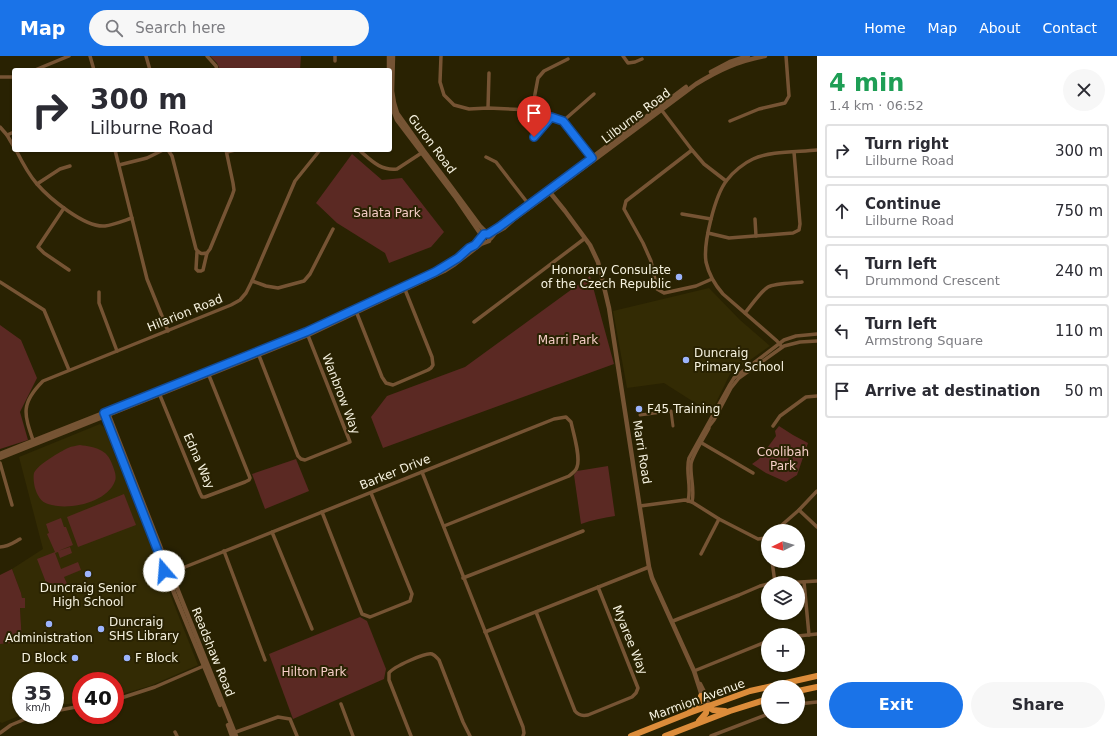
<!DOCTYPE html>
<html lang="en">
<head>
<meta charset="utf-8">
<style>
  :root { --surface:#fff; --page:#f7f7f7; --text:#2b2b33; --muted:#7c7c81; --line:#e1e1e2; --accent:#1a73e8 }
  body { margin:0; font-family:"DejaVu Sans",sans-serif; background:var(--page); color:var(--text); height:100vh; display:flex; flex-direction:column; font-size:15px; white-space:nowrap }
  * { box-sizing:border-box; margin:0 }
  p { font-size:13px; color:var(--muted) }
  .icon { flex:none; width:22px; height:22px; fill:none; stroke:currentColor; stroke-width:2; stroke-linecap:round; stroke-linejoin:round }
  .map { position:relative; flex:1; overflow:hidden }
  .sheet { display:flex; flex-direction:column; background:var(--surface); width:300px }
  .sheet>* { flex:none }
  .banner { position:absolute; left:12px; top:12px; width:380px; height:84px; border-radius:4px; box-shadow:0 1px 3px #0004; background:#fff; color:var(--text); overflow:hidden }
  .needle { width:26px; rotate:265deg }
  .tools { position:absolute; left:761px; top:468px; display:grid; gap:8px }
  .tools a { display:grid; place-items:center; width:44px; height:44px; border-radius:50%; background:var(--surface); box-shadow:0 1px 3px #0004; font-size:20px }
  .speed { position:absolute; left:12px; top:616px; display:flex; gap:8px; font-size:20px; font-weight:700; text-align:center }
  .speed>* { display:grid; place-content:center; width:52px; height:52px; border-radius:50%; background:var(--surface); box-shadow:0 1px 3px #0004; line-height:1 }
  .speed small { font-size:10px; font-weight:400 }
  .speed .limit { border:6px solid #d22; background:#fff; color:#111 }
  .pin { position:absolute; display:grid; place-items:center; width:34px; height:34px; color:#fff; margin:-41px -17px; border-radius:50% 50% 50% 0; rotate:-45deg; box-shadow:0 0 4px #0007 }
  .pin .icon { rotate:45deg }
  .me { position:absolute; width:44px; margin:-22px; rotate:342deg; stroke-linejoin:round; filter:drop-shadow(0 0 3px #0008) }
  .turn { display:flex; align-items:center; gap:14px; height:84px; padding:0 12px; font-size:18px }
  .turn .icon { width:52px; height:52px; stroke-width:2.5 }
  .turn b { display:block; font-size:28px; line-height:34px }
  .round { display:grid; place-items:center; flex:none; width:42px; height:42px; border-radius:21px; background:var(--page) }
  .overview { display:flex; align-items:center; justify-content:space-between; height:68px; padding:0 12px }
  h1 { font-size:24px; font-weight:700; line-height:30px; color:#1e9e55 }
  .action { display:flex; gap:8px; margin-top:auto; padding:8px 12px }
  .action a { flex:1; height:46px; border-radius:24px; background:var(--accent); color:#fff; font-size:16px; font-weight:700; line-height:46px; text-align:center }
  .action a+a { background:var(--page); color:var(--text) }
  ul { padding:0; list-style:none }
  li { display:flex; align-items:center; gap:12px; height:54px; margin:0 8px 6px; padding:0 4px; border:2px solid var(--line); border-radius:4px }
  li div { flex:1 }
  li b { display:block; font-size:15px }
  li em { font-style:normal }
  header { display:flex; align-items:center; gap:24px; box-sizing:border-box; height:56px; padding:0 20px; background:var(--accent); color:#fff }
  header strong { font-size:19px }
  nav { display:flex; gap:22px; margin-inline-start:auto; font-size:14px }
  .search { width:280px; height:36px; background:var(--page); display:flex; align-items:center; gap:10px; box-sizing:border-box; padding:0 14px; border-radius:22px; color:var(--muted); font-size:15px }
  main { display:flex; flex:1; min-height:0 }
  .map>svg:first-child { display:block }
</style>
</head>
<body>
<header>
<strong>Map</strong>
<div class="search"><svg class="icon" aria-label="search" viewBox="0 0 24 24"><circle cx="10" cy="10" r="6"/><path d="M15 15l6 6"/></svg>Search here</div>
<nav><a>Home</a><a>Map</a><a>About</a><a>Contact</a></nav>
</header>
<main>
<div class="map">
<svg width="817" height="680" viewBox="0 0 817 680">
  <rect width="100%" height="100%" fill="#292202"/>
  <g fill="#332b04">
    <polygon points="709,232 740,264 770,290 730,318 711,357 664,327 627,332 613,255"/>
    <polygon points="100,368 104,371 198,609 150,630 115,640 115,625 81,625 81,646 55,650 55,625 21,625 21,659 2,667 0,666 0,588 22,585 20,552 24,542 22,542 21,537 12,513 43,493 19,401"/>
  </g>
  <g fill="#5b2923">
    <polygon points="210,0 301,0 300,14 220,14 217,7"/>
    <polygon points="352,98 382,124 402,122 444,176 431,191 389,207 385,197 337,167 316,147"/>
    <polygon points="590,220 614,308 383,392 371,361 387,340 465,311"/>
    <polygon points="0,269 21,284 37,322 20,356 28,384 0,393"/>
    <polygon points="779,370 793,379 808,387 797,419 786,426 766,417 752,408 759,403 776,380 775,375"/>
    <path d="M 80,389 C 95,391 107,393 112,408 C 114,413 117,420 115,425 C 107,447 68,455 48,448 C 41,446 37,439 35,432 C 34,428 33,421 34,417 C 38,408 60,396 68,392 C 72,390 76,390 80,389 Z"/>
    <polygon points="296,403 309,435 265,453 252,418"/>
    <path d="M 608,410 L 615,460 C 603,462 592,464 581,468 L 574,419 L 577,415 Z"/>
    <polygon points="124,438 136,469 78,491 67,461"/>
    <polygon points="61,462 64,471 66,471 73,489 58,495 70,491 72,497 60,502 58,496 55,497 61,513 78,506 81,514 64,521 68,530 50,537 37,503 55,496 47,478 49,477 46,468"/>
    <polygon points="12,513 21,537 22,542 25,542 25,552 20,552 22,586 0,588 0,519"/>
    <polygon points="360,561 367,565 386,613 384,623 293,663 269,598"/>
  </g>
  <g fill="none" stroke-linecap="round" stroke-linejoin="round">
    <polyline stroke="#765434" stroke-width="3" points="640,359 671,355 673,370"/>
    <g stroke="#765434" stroke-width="3.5">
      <polyline points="90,0 94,14"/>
      <polyline points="146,0 150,14"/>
      <polyline points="207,0 216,10 217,14"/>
      <polyline points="335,0 335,5"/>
      <polyline points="441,0 440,26 444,39 454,49 469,53 488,52 532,54 563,65 592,103"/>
      <polyline points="623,0 628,7 635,6 642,3"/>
      <polyline points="35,14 69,0"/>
      <polyline points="0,21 14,21"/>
      <polyline points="488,52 489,17"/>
      <polyline points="660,52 692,94 704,108 726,125"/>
      <polyline points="532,54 538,22 544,15 568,3"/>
      <polyline points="563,65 594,38"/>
      <polyline points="730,65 759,53 785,47 789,40 786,0"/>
      <polyline points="0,71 7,79 14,91"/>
      <polyline points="7,79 14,76"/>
      <polyline points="535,81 551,61"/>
      <path d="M 16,94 C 22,106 28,118 37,128 C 49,142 85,172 105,170 C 113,169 123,165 132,162"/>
      <polyline points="115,94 147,223 168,275"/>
      <path d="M 168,94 L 172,100 L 196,193 C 199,198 202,198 207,197 L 210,193 L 232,140 L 234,134 L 233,127 L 226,94"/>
      <path d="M 359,94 C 371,104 380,115 397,113 L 423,96"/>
      <polyline points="692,94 626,145 624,153 643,187 651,205 657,233 664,237 696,230 712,223"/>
      <polyline points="227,96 235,94"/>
      <polyline points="486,101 496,106 530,150"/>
      <polyline points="119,109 147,102 163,94"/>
      <polyline points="37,128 60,113 70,110"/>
      <polyline points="64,152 38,191 44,197 69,214"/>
      <polyline points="682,158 711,163"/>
      <polyline points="755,163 756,180"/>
      <polyline points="708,177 729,182 793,177 799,174 800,168 794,96"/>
      <polyline points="197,196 196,213 198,215 201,215 203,214 207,197"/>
      <polyline points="252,225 266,230 278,232 304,225 310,218 333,173"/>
      <polyline points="0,226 44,254 69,314"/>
      <polyline points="99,236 99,247 117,295"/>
      <polyline points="356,255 382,321 386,327 393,329 428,314 431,312 433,309 432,301 404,231"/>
      <path d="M 745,257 C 751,250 760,236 768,231 C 775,227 794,227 802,226"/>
      <polyline points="474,266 584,183"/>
      <path d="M 782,291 L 777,285 L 723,238 C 715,229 709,219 706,206 C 703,187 715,139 727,124 C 733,116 744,107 753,103 C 769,95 799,96 817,94"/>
      <polyline points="258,297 298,400 301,403 305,404 350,386 307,277"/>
      <polyline points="159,337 200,437 202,441 205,441 245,426 249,424 250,422 208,317"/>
      <polyline points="773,370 780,360 806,341 817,340"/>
      <polyline points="707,373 714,364 731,332 739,322 784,290 800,286 817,285"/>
      <polyline points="700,386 753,417"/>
      <path d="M 34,387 C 24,358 20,348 43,325 L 231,249 L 240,244 L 246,237 L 252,225 L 295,125 L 320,94"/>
      <polyline points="0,407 12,449"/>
      <polyline points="422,416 523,671 524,677 523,680"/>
      <path d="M 688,445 C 692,430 685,416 689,402 L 729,330 L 734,322 L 784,284 L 796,280 L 817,278"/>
      <path d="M 692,446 C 695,433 690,421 691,408 C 692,400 705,380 709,372"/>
      <polyline points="640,450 685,444 692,446 719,463 758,483 766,482 768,483"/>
      <polyline points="799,454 817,471"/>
      <polyline points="322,456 362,558 370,561 410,545 412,538 371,437"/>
      <polyline points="775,475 799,454 817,435"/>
      <polyline points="272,476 312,573"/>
      <path d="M 0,491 C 8,491 13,487 20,483"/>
      <polyline points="224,495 265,604"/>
      <polyline points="701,498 719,463"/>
      <polyline points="772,505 775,527"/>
      <path d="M 173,518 L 180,513 L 554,363 L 566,361 L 571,366 C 573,376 581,401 577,411 C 576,415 573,417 569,420 L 444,470"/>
      <polyline points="463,522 583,475"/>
      <polyline points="804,526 809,579"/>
      <polyline points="784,527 817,525"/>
      <path d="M 536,556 L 575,655 C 578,659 583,660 588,659 L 632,641 L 636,637 L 638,632 L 598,531"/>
      <polyline points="673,565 739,539 760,530 768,528"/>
      <polyline points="485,576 649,511"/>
      <polyline points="798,580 817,578"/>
      <polyline points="694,615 768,585"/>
      <polyline points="115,644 155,631 206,609"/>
      <polyline points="341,648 353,680"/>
      <polyline points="798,648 817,646"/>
      <polyline points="55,655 81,650"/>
      <polyline points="175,676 177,680"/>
      <polyline points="0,677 11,669 35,659"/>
      <polyline points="233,677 278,661 290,663 297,680"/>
      <path d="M 411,680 L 389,624 L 389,617 C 393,611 426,596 432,598 C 435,599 437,602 439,604 L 463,666 L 470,680"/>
      <polyline points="711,680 768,658"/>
    </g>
    <g stroke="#765434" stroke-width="4.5">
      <polyline points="393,0 392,35 394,47 397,57 424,95 449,128 480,170 487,177"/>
      <polyline points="389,14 389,0"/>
      <polyline points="711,16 730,6 748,0"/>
      <polyline points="390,46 397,64 456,142 482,180"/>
      <polyline points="548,134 565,155 590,189 598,206 600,214 609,252 649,511 652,522 694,615 704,646 707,650"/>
      <polyline points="519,156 686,31"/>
      <polyline points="488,178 499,171 510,163"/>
      <path d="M 491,182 L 495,177 L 504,172 L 513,164 L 550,137 L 570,122 L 696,28 C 719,14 738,5 765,0"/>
      <polyline points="204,318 306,276 435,216 458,202 469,192 477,188 482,181"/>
      <polyline points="108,357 169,513"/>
      <polyline points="104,358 165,515"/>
      <polyline points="0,398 197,320"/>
      <polyline points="0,402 308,279 444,215 455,208 481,188 489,185 490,180 487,177 484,178 482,181 482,183 485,186"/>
      <circle cx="168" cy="517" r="4.5"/>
      <polyline points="167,521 170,527 220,649"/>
      <polyline points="171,521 173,522 236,680"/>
      <polyline points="700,628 708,644 707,650"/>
      <polyline points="228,669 232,680"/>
    </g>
    <g stroke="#dc8c3a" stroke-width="6">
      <polyline points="798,635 817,631"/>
      <polyline points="690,656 700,645 701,640"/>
      <polyline points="699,665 706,657 707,650 713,654 725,655"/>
      <polyline points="631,680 689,657 750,635 817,620"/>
      <polyline points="665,680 730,655 768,643"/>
    </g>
  </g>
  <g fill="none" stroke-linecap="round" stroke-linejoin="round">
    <defs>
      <polyline id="route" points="164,515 161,503 104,357 306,276 435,216 458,202 469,192 475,189 484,178 488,178 499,171 592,102 563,65 551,61 534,81"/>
    </defs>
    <use href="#route" stroke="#114b97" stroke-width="10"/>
    <use href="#route" stroke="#1a73e8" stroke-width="7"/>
  </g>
  <g fill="#9cb4fd" stroke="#292202" stroke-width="1.5">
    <circle cx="679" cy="221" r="4"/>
    <circle cx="686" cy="304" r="4"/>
    <circle cx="639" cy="353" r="4"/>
    <circle cx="88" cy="518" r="4"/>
    <circle cx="49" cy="568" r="4"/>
    <circle cx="101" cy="573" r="4"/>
    <circle cx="75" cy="602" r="4"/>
    <circle cx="127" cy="602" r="4"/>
  </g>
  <g text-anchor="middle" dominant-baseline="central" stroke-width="4" stroke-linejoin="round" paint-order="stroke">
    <g font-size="12" fill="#f6f2e0" stroke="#292202">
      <text transform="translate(636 60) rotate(-37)">Lilburne Road</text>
      <text transform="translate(432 88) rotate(53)">Guron Road</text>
      <text transform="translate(185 257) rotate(-22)">Hilarion Road</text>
      <text transform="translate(341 338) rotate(69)">Wanbrow Way</text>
      <text transform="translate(642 396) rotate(81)">Marri Road</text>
      <text transform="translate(199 405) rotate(66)">Edna Way</text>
      <text transform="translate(395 416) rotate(-22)">Barker Drive</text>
      <text transform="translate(630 584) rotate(68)">Myaree Way</text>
      <text transform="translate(213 596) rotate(68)">Readshaw Road</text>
      <text transform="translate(697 644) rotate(-20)">Marmion Avenue</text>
    </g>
    <g font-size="12" fill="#f6cec7" stroke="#292202">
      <text x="387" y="157">Salata Park</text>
      <text x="568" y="284">Marri Park</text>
      <text x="783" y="396">Coolibah<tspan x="783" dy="14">Park</tspan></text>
      <text x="314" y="616">Hilton Park</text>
    </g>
    <g font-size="12" fill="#f6f2e0" stroke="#292202" text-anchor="start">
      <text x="671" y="214" text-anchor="end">Honorary Consulate<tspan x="671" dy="14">of the Czech Republic</tspan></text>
      <text x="694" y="297">Duncraig<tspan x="694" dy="14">Primary School</tspan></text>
      <text x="647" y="353">F45 Training</text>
      <text x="88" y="532" text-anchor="middle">Duncraig Senior<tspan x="88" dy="14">High School</tspan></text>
      <text x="109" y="566">Duncraig<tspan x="109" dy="14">SHS Library</tspan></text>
      <text x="49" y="582" text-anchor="middle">Administration</text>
      <text x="67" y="602" text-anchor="end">D Block</text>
      <text x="135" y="602">F Block</text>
    </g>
  </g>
</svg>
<div class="tools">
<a><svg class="needle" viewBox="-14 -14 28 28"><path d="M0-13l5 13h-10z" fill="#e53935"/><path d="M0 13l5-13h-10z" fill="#7c7c81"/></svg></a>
<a><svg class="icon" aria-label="layers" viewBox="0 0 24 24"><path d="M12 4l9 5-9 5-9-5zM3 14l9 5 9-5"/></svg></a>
<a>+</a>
<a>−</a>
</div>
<div class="speed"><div>35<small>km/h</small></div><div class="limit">40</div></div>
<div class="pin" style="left:534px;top:81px;background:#d93025"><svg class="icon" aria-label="arrive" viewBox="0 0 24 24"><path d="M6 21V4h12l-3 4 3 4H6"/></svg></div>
<svg class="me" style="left:164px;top:515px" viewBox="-20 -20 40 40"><circle r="19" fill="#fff"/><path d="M0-13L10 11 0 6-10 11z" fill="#1a73e8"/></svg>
<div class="banner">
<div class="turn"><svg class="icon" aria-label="right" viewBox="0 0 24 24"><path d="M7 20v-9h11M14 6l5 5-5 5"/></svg><div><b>300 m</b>Lilburne Road</div></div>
</div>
</div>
<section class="sheet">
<div class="overview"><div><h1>4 min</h1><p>1.4 km · 06:52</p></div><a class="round"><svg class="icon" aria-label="close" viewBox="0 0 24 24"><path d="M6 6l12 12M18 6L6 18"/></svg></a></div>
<ul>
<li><svg class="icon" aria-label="right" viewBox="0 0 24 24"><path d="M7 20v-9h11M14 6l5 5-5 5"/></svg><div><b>Turn right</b><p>Lilburne Road</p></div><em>300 m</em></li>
<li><svg class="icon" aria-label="ahead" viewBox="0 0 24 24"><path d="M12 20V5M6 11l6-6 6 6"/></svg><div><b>Continue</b><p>Lilburne Road</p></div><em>750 m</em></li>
<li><svg class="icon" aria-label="left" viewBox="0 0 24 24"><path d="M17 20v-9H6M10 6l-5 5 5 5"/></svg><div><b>Turn left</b><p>Drummond Crescent</p></div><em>240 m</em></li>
<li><svg class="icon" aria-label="left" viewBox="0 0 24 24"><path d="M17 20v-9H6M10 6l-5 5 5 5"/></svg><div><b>Turn left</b><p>Armstrong Square</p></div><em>110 m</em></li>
<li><svg class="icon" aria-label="arrive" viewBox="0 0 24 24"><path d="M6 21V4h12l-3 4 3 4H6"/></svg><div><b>Arrive at destination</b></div><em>50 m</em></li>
</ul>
<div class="action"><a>Exit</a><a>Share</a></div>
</section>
</main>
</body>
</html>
